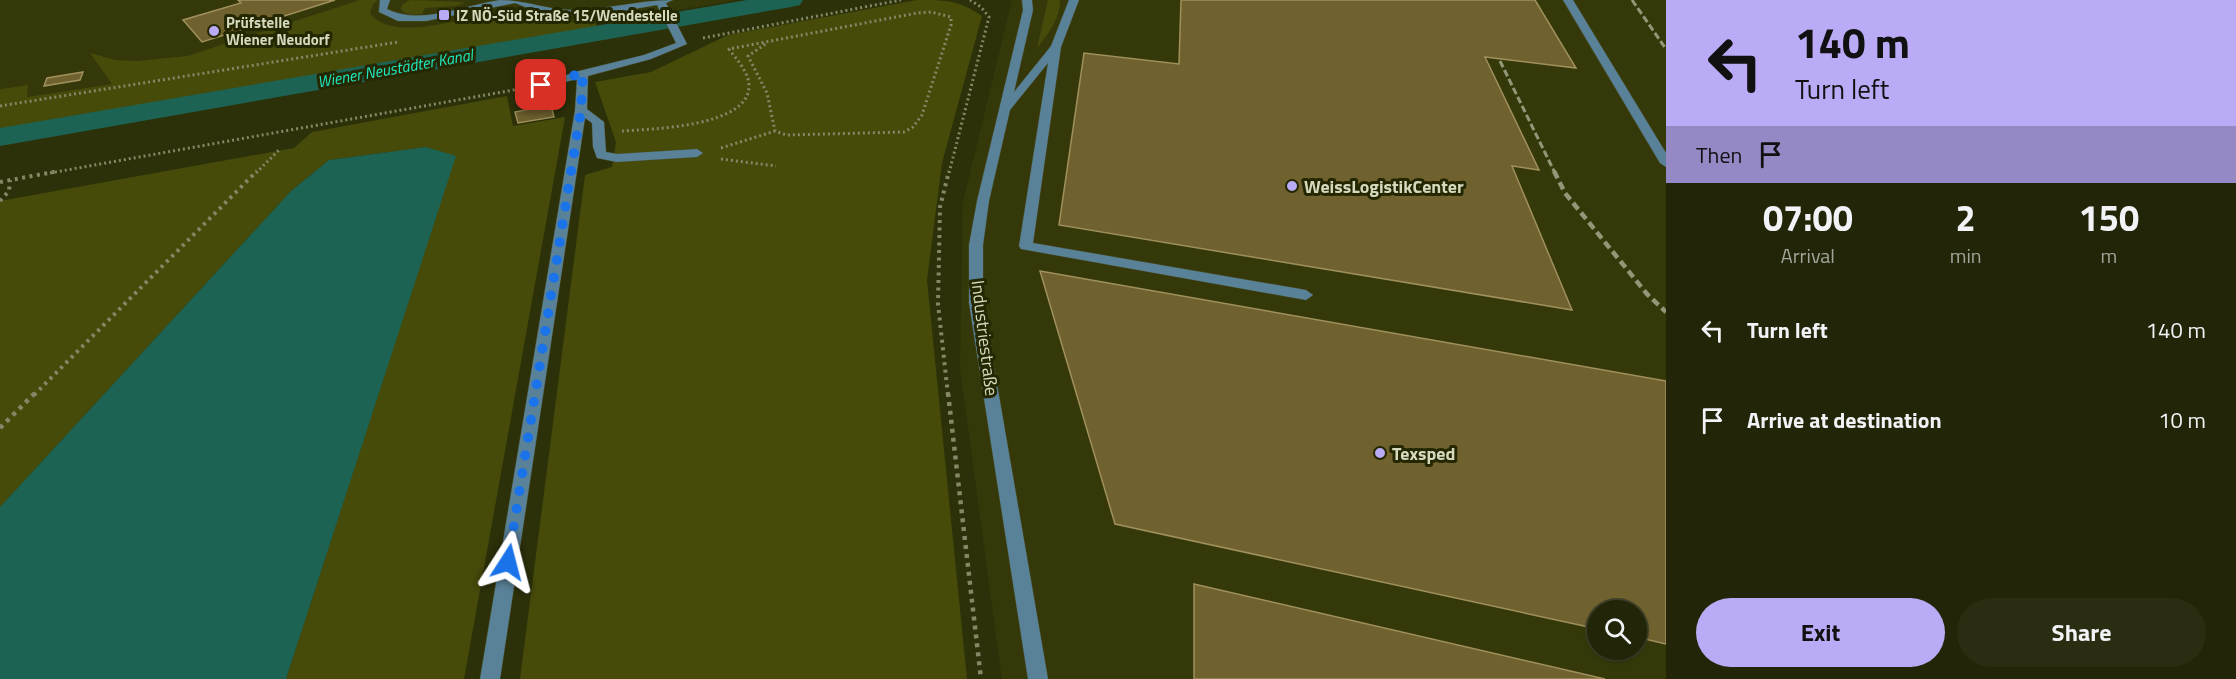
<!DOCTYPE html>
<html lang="en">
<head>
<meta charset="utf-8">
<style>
  :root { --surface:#222507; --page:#2a2d11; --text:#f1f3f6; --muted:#a2a59b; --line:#3f4228; --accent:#bbaaf6 }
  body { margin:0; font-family:"Titillium Web",sans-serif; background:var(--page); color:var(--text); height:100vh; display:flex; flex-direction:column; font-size:22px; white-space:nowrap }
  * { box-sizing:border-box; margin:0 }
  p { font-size:20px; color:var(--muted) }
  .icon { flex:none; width:33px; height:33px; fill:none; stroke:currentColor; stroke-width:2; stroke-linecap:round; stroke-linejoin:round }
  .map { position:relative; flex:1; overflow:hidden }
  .drawer { display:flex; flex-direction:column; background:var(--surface); width:570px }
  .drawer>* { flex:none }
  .guide { background:#bbaaf6; color:#111; overflow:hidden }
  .controls { position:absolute; left:1587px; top:600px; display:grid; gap:12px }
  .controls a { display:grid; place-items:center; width:60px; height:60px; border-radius:50%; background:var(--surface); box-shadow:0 2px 4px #0004,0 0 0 2px var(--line); font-size:30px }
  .pin { position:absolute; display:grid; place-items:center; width:51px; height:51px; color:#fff; margin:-26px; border-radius:12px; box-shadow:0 3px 9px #0006 }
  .me { position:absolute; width:66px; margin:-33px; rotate:9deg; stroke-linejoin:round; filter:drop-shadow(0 0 4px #0008) }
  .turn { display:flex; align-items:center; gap:21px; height:126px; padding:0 30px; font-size:27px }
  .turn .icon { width:78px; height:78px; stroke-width:2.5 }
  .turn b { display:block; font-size:42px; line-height:51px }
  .then { display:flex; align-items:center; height:57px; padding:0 30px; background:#0003; gap:12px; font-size:22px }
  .eta { display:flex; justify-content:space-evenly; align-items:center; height:102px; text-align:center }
  .eta b { font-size:36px; font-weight:700; line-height:42px }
  .cta { display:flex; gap:12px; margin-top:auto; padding:12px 30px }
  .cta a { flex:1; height:69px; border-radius:36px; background:var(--accent); color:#111; font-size:24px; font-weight:700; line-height:69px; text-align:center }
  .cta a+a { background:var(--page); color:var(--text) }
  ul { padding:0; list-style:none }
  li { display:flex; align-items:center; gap:18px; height:90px; padding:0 30px }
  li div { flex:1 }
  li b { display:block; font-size:22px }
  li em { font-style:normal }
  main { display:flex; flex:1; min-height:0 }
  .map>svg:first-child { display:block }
</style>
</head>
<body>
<main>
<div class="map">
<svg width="1666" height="679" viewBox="0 0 1666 679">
  <rect width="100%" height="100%" fill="#2d3109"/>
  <g fill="#35390a" fill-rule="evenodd">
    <polygon points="0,0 736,0 596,24 488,26 26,97 28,85 0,89"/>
    <path d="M 1012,0 L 1666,0 L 1666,679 L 1002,679 L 960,368 L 963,202 ZM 1598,610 L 1636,610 L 1636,650 L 1598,650 Z"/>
  </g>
  <g fill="#464b0a">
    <path d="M 360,0 L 378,0 L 373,4 L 370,14 C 399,46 471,12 509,12 C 521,12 533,19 545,21 C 562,24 579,20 596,24 L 598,28 L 0,130 L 0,89 L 28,85 L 27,97 L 112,84 L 90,53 L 116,60 L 137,61 L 187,56 Z"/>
    <path d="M 410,0 L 463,2 L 464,3 L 456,6 L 425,8 L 422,14 C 415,15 405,16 401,9 L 402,5 Z"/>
    <path d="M 917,0 C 945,0 959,0 982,16 L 942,163 L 927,280 L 967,679 L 520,679 L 585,175 L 612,167 L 616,142 L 595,82 L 651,72 L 728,35 Z"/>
    <path d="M 1048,0 L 1060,0 C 1060,19 1048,34 1037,48 Z"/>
    <polygon points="507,96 513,126 565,117 464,679 286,679 455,156 426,147 329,160 291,191 0,507 0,201 294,148 312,132"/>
  </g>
  <polygon fill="#1c6353" points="426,147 456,156 286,679 0,679 0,507 291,191 329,160"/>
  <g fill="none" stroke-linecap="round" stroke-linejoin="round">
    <polygon fill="#1c6353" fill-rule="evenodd" points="747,0 803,0 800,5 791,7 0,146 0,128"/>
  </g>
  <g fill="#70622f" stroke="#9f905c" stroke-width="1.5">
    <polygon points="238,0 335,0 202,42 183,20 241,3"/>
    <polygon points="1181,0 1535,0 1576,68 1485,57 1539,170 1512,166 1572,310 1059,225 1084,53 1179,64"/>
    <polygon points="83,72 80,80 44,86 47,78"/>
    <polygon points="551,105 554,117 518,123 515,112"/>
    <polygon points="1040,271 1666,381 1666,644 1636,637 1636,610 1598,610 1598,629 1115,524"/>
    <polygon points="1194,584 1605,679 1194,679"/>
  </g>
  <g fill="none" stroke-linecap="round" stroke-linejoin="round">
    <defs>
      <g id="minor">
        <path d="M 380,0 L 390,0 L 387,9 C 422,26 464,5 500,0 C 525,0 547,10 572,10 C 606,10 639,0 673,0 L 666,3 L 687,44 L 651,59 L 588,76 L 587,109 L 604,122 L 606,152 L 617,154 L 697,149 L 703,153 L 697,157 L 617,162 L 597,158 L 593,147 L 592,123 L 585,118 L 500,679 L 480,679 L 575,110 L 577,79 L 541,88 L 536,85 L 579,71 L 644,55 L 676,43 L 657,5 L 611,13 L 571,16 L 533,10 L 515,3 L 426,21 L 398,21 L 379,12 Z"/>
        <polygon points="1022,0 1032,0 1033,10 1014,92 1051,46 1069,0 1079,0 1061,47 1033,243 1306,290 1313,295 1306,300 1021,249 1019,246 1048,63 1010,110 989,201 983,245 983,303 1048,679 1028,679 969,303 969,245 977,201 1023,10"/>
        <polygon points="1563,0 1573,0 1666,153 1666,167 1660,163"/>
      </g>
    </defs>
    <use href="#minor" stroke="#484c26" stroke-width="1"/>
    <g stroke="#848867" stroke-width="3" stroke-dasharray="2 3" stroke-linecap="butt">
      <polyline points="703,38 901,0"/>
      <polyline points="0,106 398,42"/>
      <path d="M 622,131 C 651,129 749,127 749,86 C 749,72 736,59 729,49 L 917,13 L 931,12 L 951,17 L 951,25 L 922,115 L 913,127 L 904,132 L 786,135 L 775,131 L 767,93 L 748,56 L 767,43"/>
      <polyline points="721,148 775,131"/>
      <polyline points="721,159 776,166"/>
      <polyline points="50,173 519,89"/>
      <polyline points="256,173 279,150"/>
      <polyline points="949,173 989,17 981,7 970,0"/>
    </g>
    <g stroke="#848867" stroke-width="4" stroke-dasharray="3 4.5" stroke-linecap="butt">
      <polyline points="0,182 59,171"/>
      <polyline points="0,201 9,191 10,180"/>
      <polyline points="34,395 257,171"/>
      <polyline points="948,395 938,304 940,207 949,171"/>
    </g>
    <g stroke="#848867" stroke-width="4.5" stroke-dasharray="4 5" stroke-linecap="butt">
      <polyline points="948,393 981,679"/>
      <polyline points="0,428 35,393"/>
    </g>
    <use href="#minor" fill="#598197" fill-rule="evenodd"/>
    <g stroke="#939777" stroke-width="3" stroke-dasharray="7 3" stroke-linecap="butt">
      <polyline points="1632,0 1666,49"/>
      <polyline points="1500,61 1555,173"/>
    </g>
    <polyline stroke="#939777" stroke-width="4.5" stroke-dasharray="8 4.5" stroke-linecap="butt" points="1554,171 1565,193 1647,294 1666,312"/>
  </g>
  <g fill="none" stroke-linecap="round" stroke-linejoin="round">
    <polyline stroke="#1a73e8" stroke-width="10" stroke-dasharray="0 18" points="508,562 581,110 583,73 541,85"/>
  </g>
  <g fill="#bbaaf6" stroke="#242700" stroke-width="2">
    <rect x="438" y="9" width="12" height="12" rx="3"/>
    <circle cx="214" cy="31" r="6"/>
    <circle cx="1292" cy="186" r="6"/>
    <circle cx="1380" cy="453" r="6"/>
  </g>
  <g text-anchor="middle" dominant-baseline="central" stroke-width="6" stroke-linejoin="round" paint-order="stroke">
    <g font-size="15" font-weight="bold" fill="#d5d9be" stroke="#242700" text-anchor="start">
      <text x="456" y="15">IZ NÖ-Süd Straße 15/Wendestelle</text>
      <text x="226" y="22">Prüfstelle<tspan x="226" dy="17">Wiener Neudorf</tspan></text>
    </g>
    <g font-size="16" font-style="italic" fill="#1fe8c1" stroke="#242700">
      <text transform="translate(395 68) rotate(-10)">Wiener Neustädter Kanal</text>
    </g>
    <g font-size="18" font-weight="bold" fill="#d5d9be" stroke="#242700" text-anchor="start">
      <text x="1304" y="186">WeissLogistikCenter</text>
      <text x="1392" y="453">Texsped</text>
    </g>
    <g font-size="18" fill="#d5d9be" stroke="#242700">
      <text transform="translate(985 338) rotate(83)">Industriestraße</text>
    </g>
  </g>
</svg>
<div class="controls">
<a><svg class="icon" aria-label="search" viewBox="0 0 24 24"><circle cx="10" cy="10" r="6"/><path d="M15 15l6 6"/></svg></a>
</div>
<div class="pin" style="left:541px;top:85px;background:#d93025"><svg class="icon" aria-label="arrive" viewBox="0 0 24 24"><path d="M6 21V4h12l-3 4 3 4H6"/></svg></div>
<svg class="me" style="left:508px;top:562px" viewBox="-20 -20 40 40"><path d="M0-17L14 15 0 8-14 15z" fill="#1a73e8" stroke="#fff" stroke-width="4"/></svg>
</div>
<section class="drawer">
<div class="guide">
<div class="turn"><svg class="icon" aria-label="left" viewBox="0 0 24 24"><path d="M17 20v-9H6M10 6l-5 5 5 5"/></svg><div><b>140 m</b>Turn left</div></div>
<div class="then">Then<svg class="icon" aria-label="arrive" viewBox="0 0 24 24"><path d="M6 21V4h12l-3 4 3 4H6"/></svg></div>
</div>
<div class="eta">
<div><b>07:00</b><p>Arrival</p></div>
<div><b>2</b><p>min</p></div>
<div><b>150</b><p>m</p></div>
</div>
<ul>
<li><svg class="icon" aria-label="left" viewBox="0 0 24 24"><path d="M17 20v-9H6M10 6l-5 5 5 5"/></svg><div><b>Turn left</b></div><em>140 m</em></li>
<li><svg class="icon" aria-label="arrive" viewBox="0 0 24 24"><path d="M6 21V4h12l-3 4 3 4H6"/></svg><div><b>Arrive at destination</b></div><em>10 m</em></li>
</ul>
<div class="cta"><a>Exit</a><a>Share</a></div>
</section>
</main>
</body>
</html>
